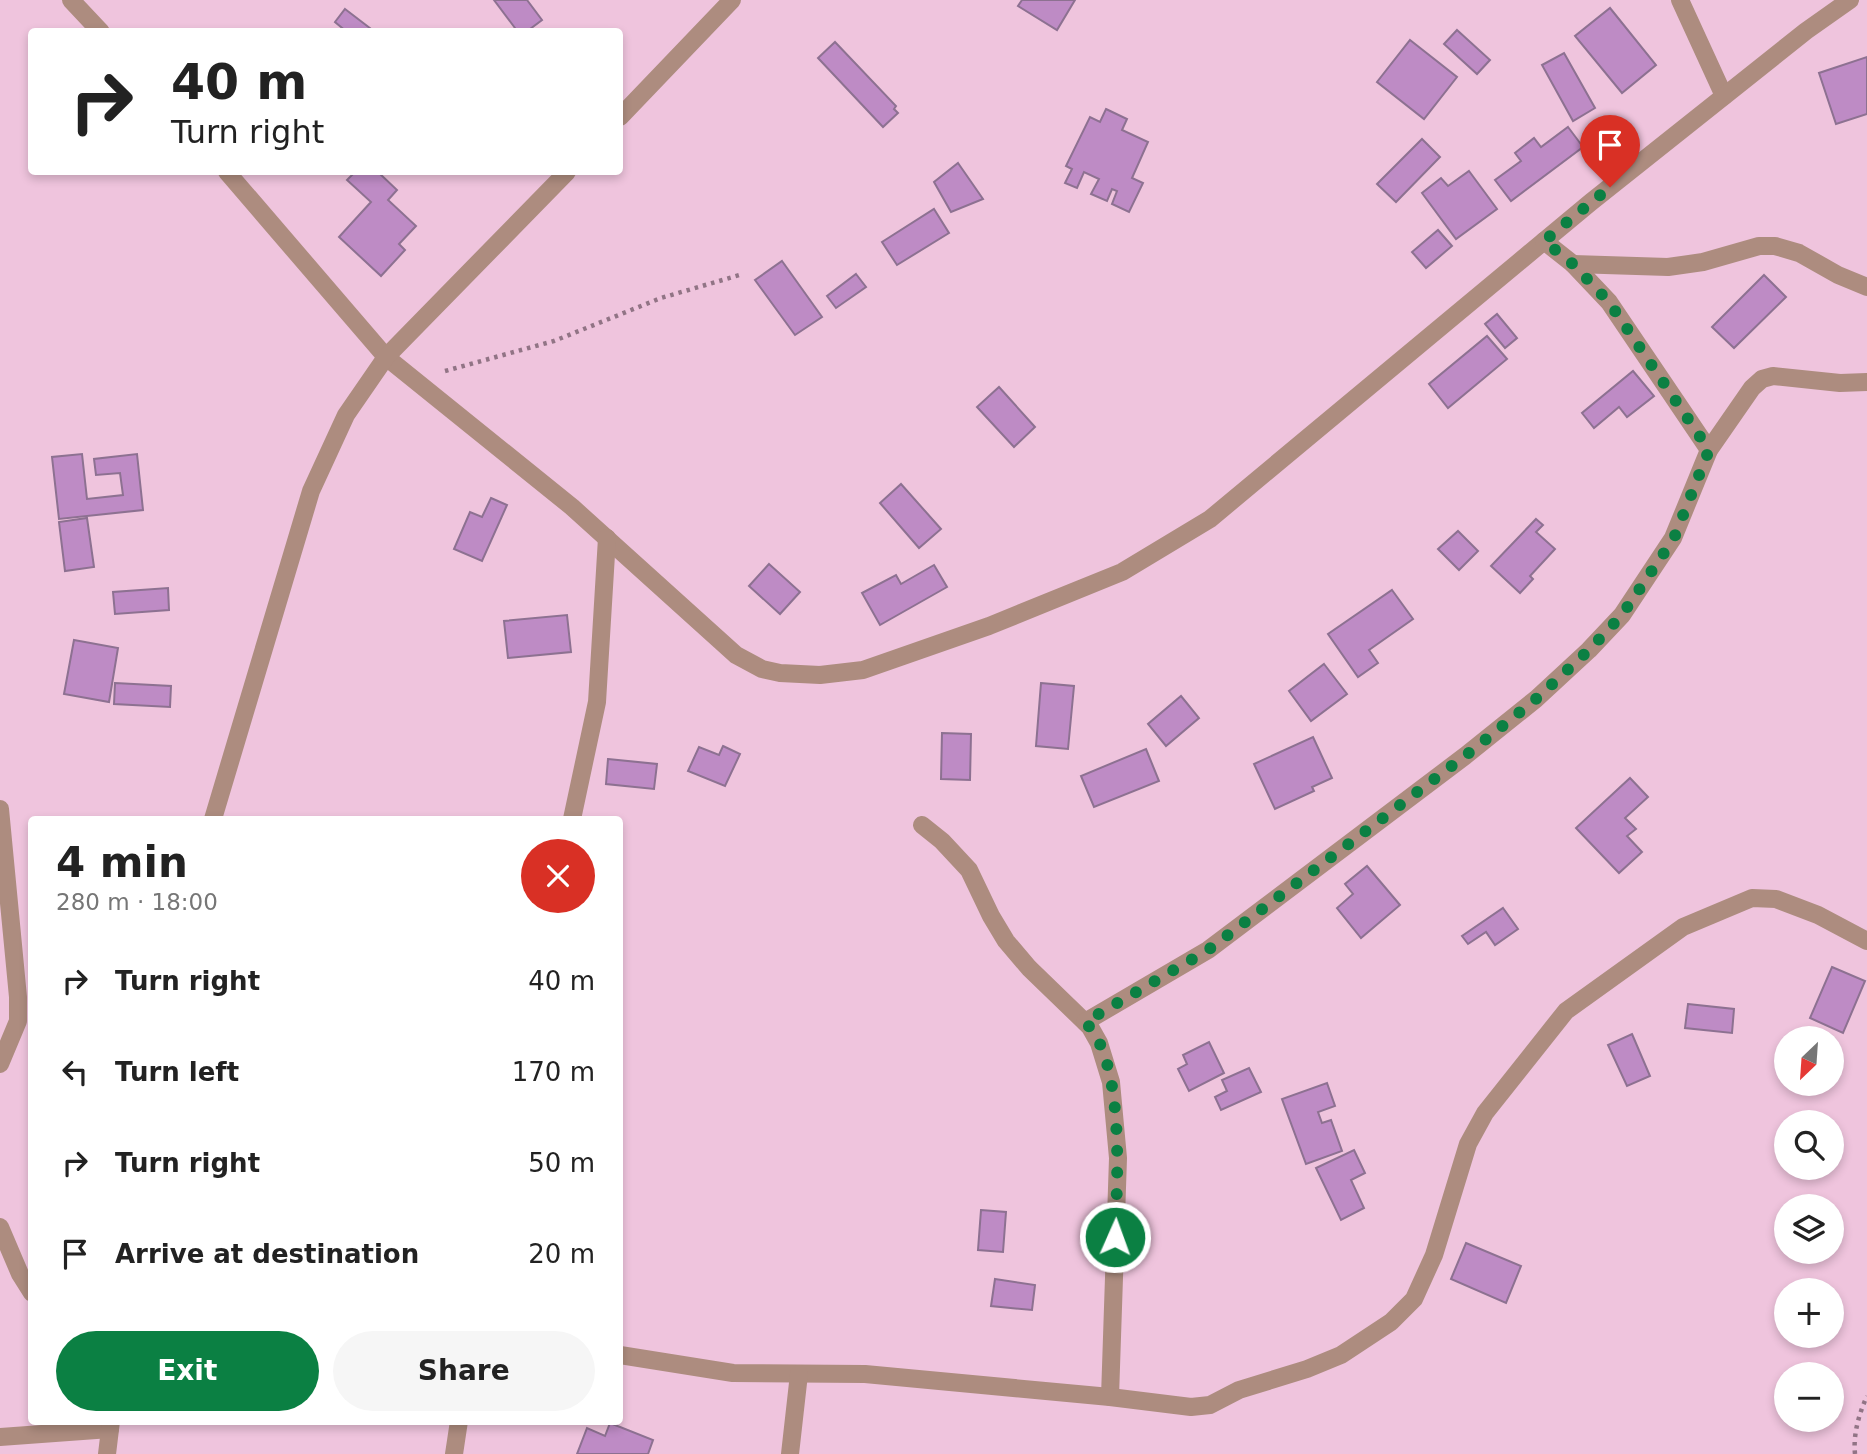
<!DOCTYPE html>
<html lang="en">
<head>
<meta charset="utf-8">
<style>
  :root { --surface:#fff; --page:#f6f6f6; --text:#222; --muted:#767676; --accent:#0b8043 }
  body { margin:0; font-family:"DejaVu Sans",sans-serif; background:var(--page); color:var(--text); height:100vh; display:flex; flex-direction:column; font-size:26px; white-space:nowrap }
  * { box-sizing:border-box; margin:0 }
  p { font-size:23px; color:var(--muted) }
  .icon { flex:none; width:38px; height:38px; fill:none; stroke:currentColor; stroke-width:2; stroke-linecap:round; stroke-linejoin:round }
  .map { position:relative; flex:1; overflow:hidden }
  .details { position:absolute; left:28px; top:816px; width:595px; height:609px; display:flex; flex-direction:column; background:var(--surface); border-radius:7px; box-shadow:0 4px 10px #0003 }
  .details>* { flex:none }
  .banner { position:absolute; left:28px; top:28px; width:595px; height:147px; border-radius:7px; box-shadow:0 4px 10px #0003; background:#fff; color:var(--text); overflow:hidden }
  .needle { width:46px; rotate:205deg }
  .tools { position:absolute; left:1774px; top:1026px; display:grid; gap:14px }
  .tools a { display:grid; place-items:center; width:70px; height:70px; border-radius:50%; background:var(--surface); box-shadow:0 4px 10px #0003; font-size:35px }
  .pin { position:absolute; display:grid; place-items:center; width:60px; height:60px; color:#fff; margin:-72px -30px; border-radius:50% 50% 50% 0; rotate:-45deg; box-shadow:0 0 7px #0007 }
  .pin .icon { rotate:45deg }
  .me { position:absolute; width:77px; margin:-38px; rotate:2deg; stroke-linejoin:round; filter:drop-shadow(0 0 5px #0008) }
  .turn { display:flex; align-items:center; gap:24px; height:147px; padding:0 28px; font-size:32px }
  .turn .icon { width:91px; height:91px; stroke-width:2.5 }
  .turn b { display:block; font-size:49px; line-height:60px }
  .round { display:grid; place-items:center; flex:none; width:74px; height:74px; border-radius:37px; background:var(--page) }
  .overview { display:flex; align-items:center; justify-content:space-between; height:119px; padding:0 28px }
  h1 { font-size:42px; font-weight:700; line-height:52px }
  .primary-button { display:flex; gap:14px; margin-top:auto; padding:14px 28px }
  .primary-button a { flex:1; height:80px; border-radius:42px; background:var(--accent); color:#fff; font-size:28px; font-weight:700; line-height:80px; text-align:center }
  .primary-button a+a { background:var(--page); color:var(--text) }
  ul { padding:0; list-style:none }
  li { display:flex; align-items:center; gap:21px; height:91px; padding:0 28px }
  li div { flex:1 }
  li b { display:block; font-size:26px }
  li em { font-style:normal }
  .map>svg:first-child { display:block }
</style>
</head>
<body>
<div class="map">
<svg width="1867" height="1454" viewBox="0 0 1867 1454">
  <rect width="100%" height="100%" fill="#efc4dd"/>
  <g fill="#be8bc5" stroke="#8d7191" stroke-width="2">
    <polygon points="494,0 527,0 542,20 526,32 518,32"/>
    <polygon points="1022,0 1075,0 1057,30 1018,6"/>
    <polygon points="1610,8 1656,65 1622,93 1575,36"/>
    <polygon points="345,9 375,32 347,32 335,22"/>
    <polygon points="1457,30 1490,60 1477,74 1444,44"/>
    <polygon points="1410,40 1457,77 1424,119 1377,82"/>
    <polygon points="835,42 896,106 894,109 898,113 883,127 818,58"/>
    <polygon points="1564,53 1595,108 1573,121 1542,65"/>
    <polygon points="1867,57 1867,114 1836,124 1819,73"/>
    <polygon points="1106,109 1127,119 1122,130 1148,142 1132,178 1143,183 1129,212 1112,204 1117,191 1112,189 1107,201 1091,194 1099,179 1084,172 1077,188 1065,183 1072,169 1066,166 1090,117 1100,122"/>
    <polygon points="1568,127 1583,147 1511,201 1495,180 1521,161 1515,153 1534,138 1541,147"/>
    <polygon points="1422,139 1440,157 1396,202 1377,184"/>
    <polygon points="958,163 983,199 951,212 934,182"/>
    <polygon points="1469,171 1497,209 1456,239 1422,193 1441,178 1448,186"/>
    <polygon points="355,172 378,172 397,190 388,200 416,226 399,244 405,250 381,276 339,237 371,202 347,180"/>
    <polygon points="934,209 949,233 897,265 882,242"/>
    <polygon points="1438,230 1452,246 1426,268 1412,252"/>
    <polygon points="782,261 822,317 795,335 755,280"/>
    <polygon points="856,274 866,287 836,308 827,296"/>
    <polygon points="1764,275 1786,297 1734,348 1712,327"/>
    <polygon points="1497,314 1517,338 1505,348 1485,324"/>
    <polygon points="1487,336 1507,359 1448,408 1429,384"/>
    <polygon points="1633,371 1654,396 1627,417 1619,407 1594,428 1582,413"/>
    <polygon points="999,387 1035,427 1014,447 977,407"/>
    <polygon points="82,454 87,499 123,495 120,473 96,475 94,459 137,454 143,510 59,519 52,457"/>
    <polygon points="901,484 941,529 919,548 880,503"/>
    <polygon points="491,498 507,505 482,561 454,549 470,512 482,517"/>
    <polygon points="87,518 94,567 65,571 59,522"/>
    <polygon points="1536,519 1543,525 1536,532 1555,549 1530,576 1533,579 1520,593 1491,566"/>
    <polygon points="1458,531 1478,551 1459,570 1438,549"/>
    <polygon points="769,564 800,592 780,614 749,586"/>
    <polygon points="934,565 947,587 880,625 862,593 896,575 901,584"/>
    <polygon points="168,588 169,610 115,614 113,592"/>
    <polygon points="1392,590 1413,619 1369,650 1378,663 1358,677 1328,634"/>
    <polygon points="567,615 571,652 508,658 504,621"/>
    <polygon points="74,640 118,648 109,702 64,694"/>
    <polygon points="1324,664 1347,694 1311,721 1289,691"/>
    <polygon points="115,683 171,686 170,707 114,704"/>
    <polygon points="1041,683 1074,686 1068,749 1036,746"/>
    <polygon points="1181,696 1199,718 1166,746 1148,724"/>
    <polygon points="942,733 971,734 970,780 941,779"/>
    <polygon points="1313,737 1332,778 1312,787 1314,791 1275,809 1254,764"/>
    <polygon points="723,746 740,754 725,786 688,771 699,747 719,755"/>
    <polygon points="1146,749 1159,781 1094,807 1081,776"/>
    <polygon points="608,759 657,764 654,789 606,784"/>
    <polygon points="1630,778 1648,797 1625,818 1636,829 1627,836 1642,852 1619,873 1576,828"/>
    <polygon points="1367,866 1400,905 1361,938 1337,908 1353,894 1345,884"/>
    <polygon points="1503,908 1518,929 1495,945 1486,932 1468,944 1462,936"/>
    <polygon points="1832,967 1865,981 1843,1033 1810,1018"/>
    <polygon points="1688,1004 1734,1009 1732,1033 1685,1028"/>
    <polygon points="1632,1034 1650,1076 1627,1086 1608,1045"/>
    <polygon points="1209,1042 1224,1073 1189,1091 1178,1069 1187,1064 1183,1055"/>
    <polygon points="1249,1068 1261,1092 1221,1110 1215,1097 1227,1091 1222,1080"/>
    <polygon points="1327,1083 1335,1106 1318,1112 1322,1123 1331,1120 1342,1151 1306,1164 1282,1099"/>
    <polygon points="1354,1150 1365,1173 1351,1180 1364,1208 1341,1220 1316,1168"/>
    <polygon points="981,1210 1006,1212 1003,1252 978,1250"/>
    <polygon points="1466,1243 1521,1266 1506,1303 1451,1279"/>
    <polygon points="995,1279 1035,1285 1032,1310 991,1306"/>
    <polygon points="610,1423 653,1440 648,1454 577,1454 587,1428 605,1436"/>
  </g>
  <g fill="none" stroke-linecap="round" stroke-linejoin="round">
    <g stroke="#917485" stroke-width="4.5" stroke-dasharray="3.5 5" stroke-linecap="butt">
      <polyline points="445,371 554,341 661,298 743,274"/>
      <path d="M 1855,1454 C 1853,1434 1859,1414 1867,1396"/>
    </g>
    <g stroke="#ad8c7f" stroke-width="18">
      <polyline points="71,0 101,32"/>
      <polyline points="1680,0 1724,96"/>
      <polyline points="620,117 732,0"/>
      <polyline points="227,172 386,357 572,507 736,655 762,669 780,673 820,675 863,670 989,626 1122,572 1210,519 1591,202 1806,31 1850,0"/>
      <polyline points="1544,241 1573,264 1609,302 1709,450"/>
      <polyline points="1573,264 1668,267 1703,262 1759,246 1775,246 1799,253 1838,275 1867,287"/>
      <polyline points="0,809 18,997 18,1021 0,1064"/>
      <polyline points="213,819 311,491 346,415 386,357 567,172"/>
      <polyline points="572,819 597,702 607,538"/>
      <polyline points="922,825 942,841 969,870 991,916 1006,941 1029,968 1090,1027 1099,1043 1111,1082 1118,1158 1110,1397"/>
      <polyline points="1085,1022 1208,950 1465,756 1536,699 1589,650 1622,615 1673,538 1709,450 1752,388 1762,379 1773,376 1840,383 1867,382"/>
      <polyline points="0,1227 20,1274 32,1293"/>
      <polyline points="620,1355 733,1373 865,1374 1110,1397 1191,1407 1210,1405 1239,1390 1307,1369 1341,1355 1391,1322 1414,1299 1434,1255 1468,1144 1485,1113 1566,1011 1683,927 1752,898 1776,899 1818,915 1867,941"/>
      <polyline points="0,1437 110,1429"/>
      <polyline points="107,1454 111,1421"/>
      <polyline points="454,1454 459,1421"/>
      <polyline points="790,1454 799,1374"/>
    </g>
  </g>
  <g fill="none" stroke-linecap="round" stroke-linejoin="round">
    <path stroke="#0b8043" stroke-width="12" stroke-dasharray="0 21.6" d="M 1115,1237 C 1117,1184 1126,1061 1085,1022 L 1208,950 L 1465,756 L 1536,699 L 1589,650 L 1622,615 L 1674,538 L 1709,450 L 1609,302 L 1573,264 L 1544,241 L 1610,187"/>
  </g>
</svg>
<div class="tools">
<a><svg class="needle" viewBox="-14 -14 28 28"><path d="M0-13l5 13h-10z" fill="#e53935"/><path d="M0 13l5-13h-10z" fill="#767676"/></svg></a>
<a><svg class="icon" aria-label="search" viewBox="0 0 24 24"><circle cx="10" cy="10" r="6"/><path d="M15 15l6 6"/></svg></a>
<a><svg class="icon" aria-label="layers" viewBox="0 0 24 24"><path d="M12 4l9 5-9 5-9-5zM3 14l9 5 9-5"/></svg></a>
<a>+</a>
<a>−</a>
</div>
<div class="pin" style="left:1610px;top:187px;background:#d93025"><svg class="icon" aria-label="arrive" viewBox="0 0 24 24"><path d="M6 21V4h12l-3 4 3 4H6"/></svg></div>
<svg class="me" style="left:1115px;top:1237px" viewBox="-20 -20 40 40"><circle r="17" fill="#0b8043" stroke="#fff" stroke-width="3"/><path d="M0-11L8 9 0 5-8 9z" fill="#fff"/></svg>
<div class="banner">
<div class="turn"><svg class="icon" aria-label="right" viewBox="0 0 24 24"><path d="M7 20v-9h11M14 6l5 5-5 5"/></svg><div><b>40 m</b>Turn right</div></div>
</div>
<section class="details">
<div class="overview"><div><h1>4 min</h1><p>280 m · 18:00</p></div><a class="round" style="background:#d93025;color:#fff"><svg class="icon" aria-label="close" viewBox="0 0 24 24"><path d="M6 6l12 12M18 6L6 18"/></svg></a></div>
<ul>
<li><svg class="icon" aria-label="right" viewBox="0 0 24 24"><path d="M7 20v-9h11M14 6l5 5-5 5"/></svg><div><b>Turn right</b></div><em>40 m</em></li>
<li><svg class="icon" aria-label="left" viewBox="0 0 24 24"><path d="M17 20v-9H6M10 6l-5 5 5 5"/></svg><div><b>Turn left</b></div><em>170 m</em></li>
<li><svg class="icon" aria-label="right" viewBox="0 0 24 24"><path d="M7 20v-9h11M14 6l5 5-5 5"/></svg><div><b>Turn right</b></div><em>50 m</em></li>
<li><svg class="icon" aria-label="arrive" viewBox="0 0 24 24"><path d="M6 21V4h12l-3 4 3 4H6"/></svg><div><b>Arrive at destination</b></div><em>20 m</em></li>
</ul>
<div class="primary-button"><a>Exit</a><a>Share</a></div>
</section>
</div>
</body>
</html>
